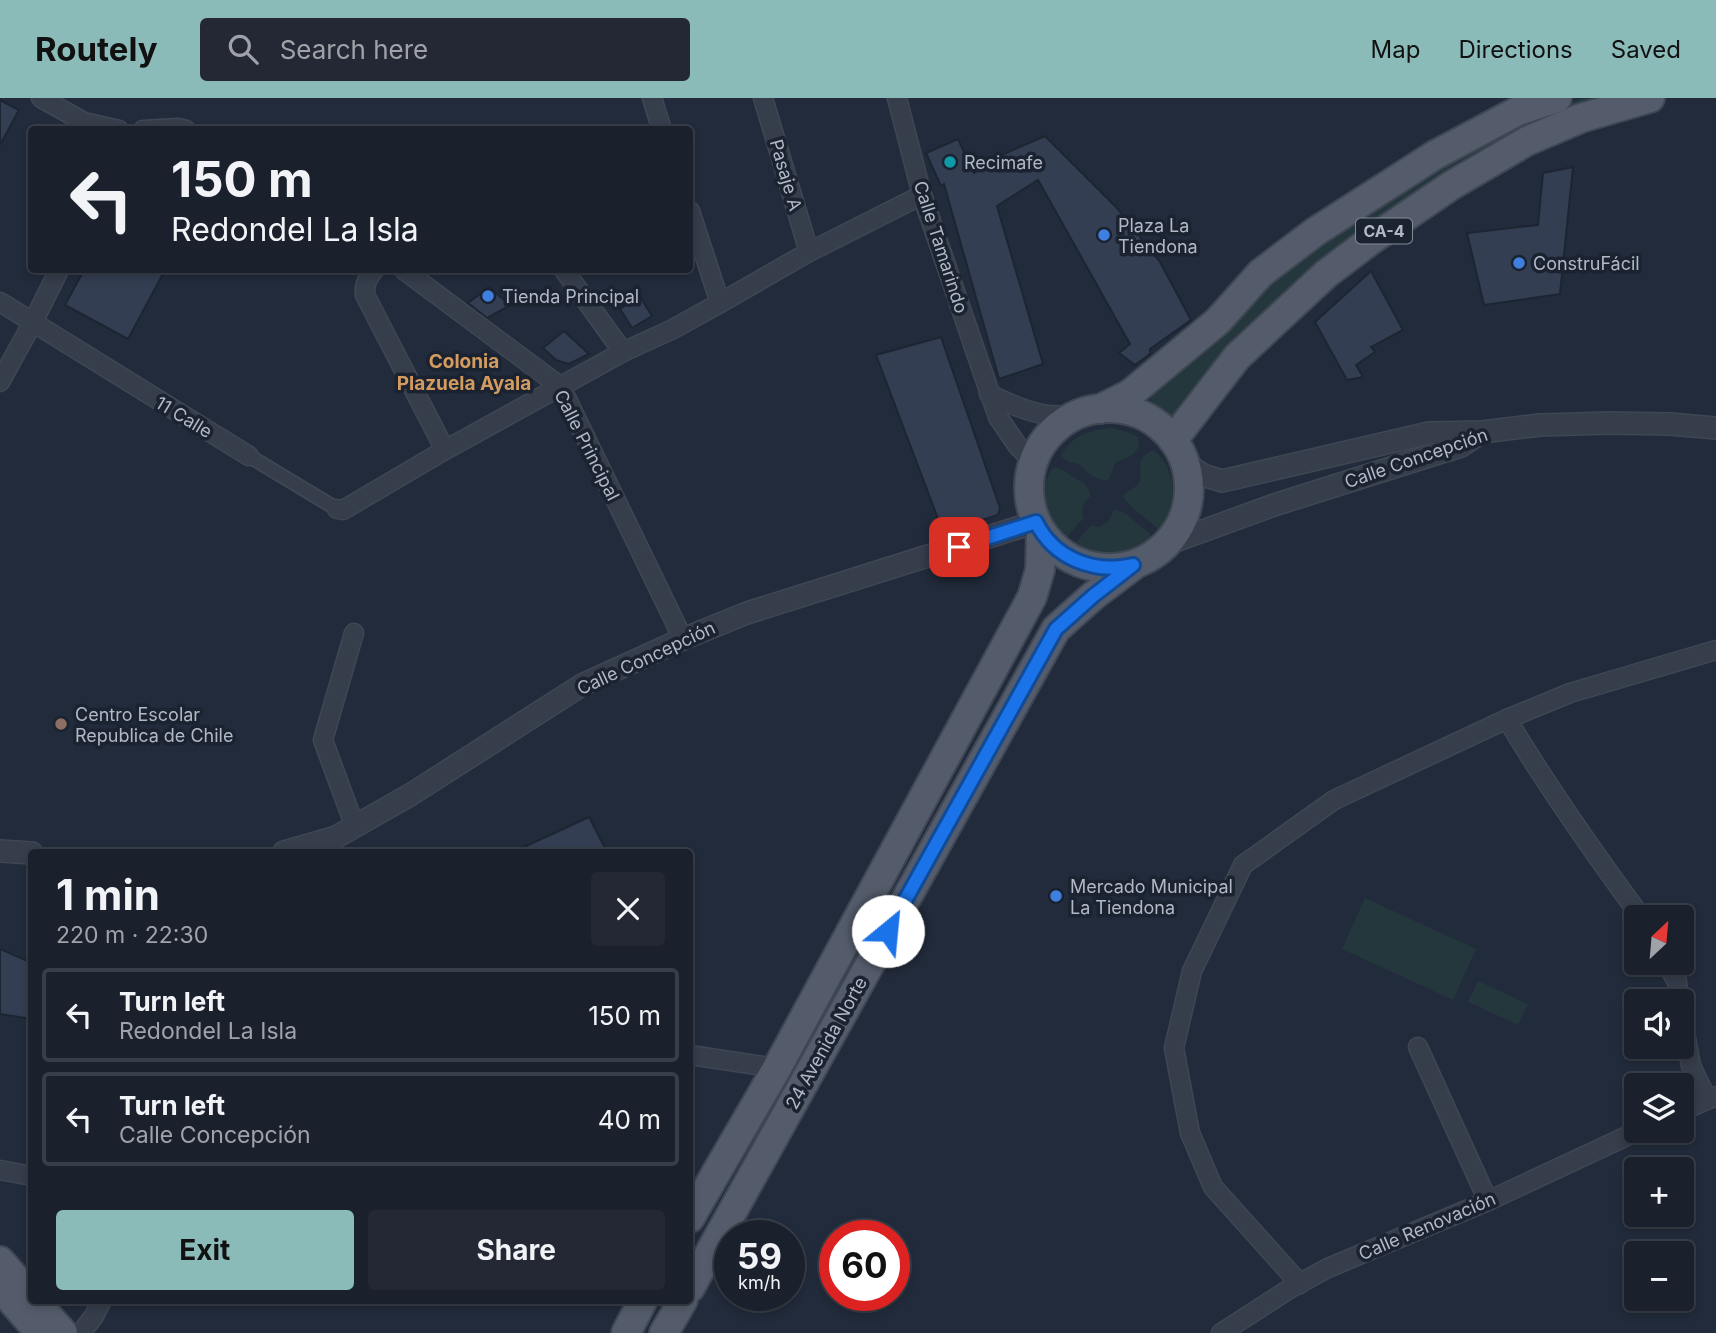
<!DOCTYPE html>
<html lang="en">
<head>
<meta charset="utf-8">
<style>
  :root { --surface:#1a202c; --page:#232834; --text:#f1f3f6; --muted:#9fa3a9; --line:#383e48; --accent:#8bbbb9 }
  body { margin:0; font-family:Inter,sans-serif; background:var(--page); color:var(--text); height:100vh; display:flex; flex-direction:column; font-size:26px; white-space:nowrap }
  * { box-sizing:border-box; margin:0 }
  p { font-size:23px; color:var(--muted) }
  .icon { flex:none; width:38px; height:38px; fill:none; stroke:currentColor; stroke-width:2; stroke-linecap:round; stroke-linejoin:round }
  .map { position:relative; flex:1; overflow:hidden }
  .panel { position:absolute; left:28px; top:751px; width:665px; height:455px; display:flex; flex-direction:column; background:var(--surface); border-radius:7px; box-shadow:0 4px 10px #0003,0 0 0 2px var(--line) }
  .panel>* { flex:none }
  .hud { position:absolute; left:28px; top:28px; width:665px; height:147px; border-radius:7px; box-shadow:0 4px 10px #0003,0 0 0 2px var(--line); background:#1a202c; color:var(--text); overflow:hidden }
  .needle { width:46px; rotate:26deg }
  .tools { position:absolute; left:1624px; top:807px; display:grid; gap:14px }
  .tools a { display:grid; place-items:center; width:70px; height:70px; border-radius:7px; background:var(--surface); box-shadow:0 4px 10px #0003,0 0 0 2px var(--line); font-size:35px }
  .speed { position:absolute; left:714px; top:1122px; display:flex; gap:14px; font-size:35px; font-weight:700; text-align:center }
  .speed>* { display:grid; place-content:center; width:91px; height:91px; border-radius:50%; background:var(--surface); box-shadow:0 4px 10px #0003,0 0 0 2px var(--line); line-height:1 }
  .speed small { font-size:18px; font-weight:400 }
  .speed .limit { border:10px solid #d22; background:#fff; color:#111 }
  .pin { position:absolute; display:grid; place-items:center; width:60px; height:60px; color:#fff; margin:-30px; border-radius:14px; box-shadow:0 4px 10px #0006 }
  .me { position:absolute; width:77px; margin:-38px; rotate:28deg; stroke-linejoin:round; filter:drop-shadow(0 0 5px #0008) }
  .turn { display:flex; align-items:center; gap:24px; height:147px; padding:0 28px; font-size:32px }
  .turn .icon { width:91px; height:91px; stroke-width:2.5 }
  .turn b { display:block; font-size:49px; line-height:60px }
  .round { display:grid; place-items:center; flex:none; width:74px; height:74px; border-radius:7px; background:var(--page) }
  .summary { display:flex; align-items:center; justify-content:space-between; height:119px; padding:0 28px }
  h1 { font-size:42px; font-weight:700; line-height:52px }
  .button { display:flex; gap:14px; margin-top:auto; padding:14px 28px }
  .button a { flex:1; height:80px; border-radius:7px; background:var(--accent); color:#111; font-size:28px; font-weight:700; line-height:80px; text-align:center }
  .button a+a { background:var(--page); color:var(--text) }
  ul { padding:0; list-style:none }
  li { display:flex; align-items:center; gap:21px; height:94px; margin:0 14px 10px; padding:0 14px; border:4px solid var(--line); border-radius:7px }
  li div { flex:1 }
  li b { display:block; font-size:26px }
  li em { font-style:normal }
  header { display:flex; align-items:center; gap:42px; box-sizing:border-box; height:98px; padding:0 35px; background:var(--accent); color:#111 }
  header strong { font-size:33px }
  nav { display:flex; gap:38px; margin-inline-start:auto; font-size:24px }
  .search { width:490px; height:63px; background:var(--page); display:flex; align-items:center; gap:18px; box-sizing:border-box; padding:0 24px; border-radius:7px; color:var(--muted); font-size:26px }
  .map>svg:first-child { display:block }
</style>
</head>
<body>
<header>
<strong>Routely</strong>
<div class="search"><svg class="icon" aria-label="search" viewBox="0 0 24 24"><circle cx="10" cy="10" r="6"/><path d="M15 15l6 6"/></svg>Search here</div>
<nav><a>Map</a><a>Directions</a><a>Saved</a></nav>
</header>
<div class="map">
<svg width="1716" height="1235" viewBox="0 0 1716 1235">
  <rect width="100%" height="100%" fill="#222b3b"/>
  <g fill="#24373c">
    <polygon points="1583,0 1615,0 1513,39 1174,320 1150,303 1152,294 1257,193 1369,104 1546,14"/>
    <path d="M 1113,330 L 1130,335 L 1138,339 C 1142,358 1127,358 1115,365 L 1109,381 L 1104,383 C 1094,379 1087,376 1081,367 L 1069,364 L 1061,358 C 1071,337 1092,331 1113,330 Z"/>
    <path d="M 1153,352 C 1178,371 1178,406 1160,430 L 1158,431 C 1149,422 1127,408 1123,398 C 1127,392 1133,392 1137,387 C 1147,376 1130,363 1153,352 Z"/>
    <path d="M 1053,370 C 1064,370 1066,375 1075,380 C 1085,385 1087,386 1091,398 C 1083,404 1080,411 1084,421 C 1076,425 1073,434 1066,440 C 1049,424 1035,390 1053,370 Z"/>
    <path d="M 1114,412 C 1129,413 1137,428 1150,435 L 1151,440 C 1134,464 1096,462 1074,447 L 1091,427 L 1099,429 L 1108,424 Z"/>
    <polygon points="1365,800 1476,851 1453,902 1342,851"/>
    <polygon points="1478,883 1528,906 1518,927 1468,904"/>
  </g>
  <g fill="#343e52" stroke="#1d2432" stroke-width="2">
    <polygon points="0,2 19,12 0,47"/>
    <polygon points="1045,38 1117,110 1160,164 1191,222 1150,251 1150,256 1135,267 1119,255 1130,246 1038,82 997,108 1043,266 999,281 944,86 941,88 926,55 958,41 974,75 1006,55"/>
    <polygon points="1573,69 1560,196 1484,207 1467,135 1538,127 1543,75"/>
    <polygon points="84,172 165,172 128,241 65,207"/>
    <polygon points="1371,173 1403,232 1371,249 1375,254 1356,267 1363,279 1347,282 1315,224"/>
    <polygon points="489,189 510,207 487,220 468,205"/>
    <polygon points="640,199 652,218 632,230 620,211"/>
    <polygon points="564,233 589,256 569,266 556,262 543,250"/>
    <polygon points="941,239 1000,410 998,417 943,434 876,257"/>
    <polygon points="589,719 607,754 513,754 561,732"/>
    <polygon points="0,851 32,865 32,921 0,916"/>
  </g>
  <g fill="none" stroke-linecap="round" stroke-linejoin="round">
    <defs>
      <polyline id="pedestrian" points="249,358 337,411"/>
      <g id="minor">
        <polyline points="41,0 84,24 119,32"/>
        <polyline points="652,0 662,32"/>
        <polyline points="763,0 809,154"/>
        <polyline points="897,0 922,97 998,319 1017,347 1033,364"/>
        <polyline points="143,32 178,30 186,32"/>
        <polyline points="690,113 720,205"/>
        <path d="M 374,172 C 368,180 364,186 365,197 L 445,352"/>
        <polyline points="404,172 561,289 683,541"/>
        <polyline points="564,172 623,254"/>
        <polyline points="0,204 249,358"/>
        <polyline points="0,284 33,224 59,172"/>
        <path d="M 989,296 C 1008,305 1027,314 1048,317 C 1058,318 1067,317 1077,317"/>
        <polyline points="337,411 343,412 445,352 623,254 673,231 720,205 809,154 922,97"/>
        <polyline points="354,535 323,642 355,729"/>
        <path d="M 1507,621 C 1548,690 1594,755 1641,819"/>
        <polyline points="1666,864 1677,884 1679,903"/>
        <polyline points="1682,919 1691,968 1707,1001"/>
        <polyline points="1418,949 1488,1103"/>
        <polyline points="690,957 777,970"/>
        <polyline points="1682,1013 1716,998"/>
        <polyline points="0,1072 32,1078"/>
        <polyline points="1300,1186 1213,1089 1190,1035 1174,950 1192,873 1243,767 1334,702 1507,621 1570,595 1716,552"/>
        <polyline points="81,1235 94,1218 102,1202"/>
        <polyline points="1221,1235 1291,1190 1328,1170 1488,1103 1640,1032"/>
      </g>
      <g id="tertiary">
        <polyline points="1184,364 1203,377 1222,383 1429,335 1480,334"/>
        <polyline points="1167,446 1277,406 1461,348 1482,334 1540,327 1609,325 1670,326 1716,330"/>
        <polyline points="0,753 32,755"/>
        <polyline points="284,754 336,739 410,697 582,587 683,541 747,515 1036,424"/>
      </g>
      <g id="primary">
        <circle cx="1109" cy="390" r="80"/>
        <polyline points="1100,311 1130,296 1218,223 1261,175 1315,134 1435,57 1518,13 1557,0"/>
        <polyline points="1173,342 1237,259 1326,176 1371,142 1452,87 1527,43 1581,20 1650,0"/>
        <polyline points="690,1120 777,970 1032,499 1040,472 1041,434"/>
        <polyline points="0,1163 32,1199"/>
        <polyline points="0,1189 40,1235"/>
        <polyline points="690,1190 1056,531 1093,498 1134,467"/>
        <polyline points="34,1202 63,1235"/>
        <polyline points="626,1235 643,1202"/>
        <polyline points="664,1235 683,1202"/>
      </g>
    </defs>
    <use href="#pedestrian" stroke="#3f4654" stroke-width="16"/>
    <use href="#minor" stroke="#3f4654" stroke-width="21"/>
    <use href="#tertiary" stroke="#3f4654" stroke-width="24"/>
    <use href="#primary" stroke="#3f4654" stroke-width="32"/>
    <use href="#pedestrian" stroke="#363d4b" stroke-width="12"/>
    <use href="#minor" stroke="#363d4b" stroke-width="18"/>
    <use href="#tertiary" stroke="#363d4b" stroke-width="21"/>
    <use href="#primary" stroke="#545c6b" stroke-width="28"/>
  </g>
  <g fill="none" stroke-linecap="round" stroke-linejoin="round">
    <defs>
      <path id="route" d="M 888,833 L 1056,531 L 1093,498 L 1133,467 C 1095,476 1054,461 1036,424 L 959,449"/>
    </defs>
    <use href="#route" stroke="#114b97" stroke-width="18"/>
    <use href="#route" stroke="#1a73e8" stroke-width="12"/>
  </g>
  <circle fill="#0f9aa8" stroke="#1b2230" stroke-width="2.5" cx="950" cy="64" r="7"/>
  <g fill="#3f7fe0" stroke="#1b2230" stroke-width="2.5">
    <circle cx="1104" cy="137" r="7"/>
    <circle cx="1519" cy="165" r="7"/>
    <circle cx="488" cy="198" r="7"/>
    <circle cx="1056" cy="798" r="7"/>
  </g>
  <circle fill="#8d6e63" stroke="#1b2230" stroke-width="2.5" cx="61" cy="626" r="7"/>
  <g text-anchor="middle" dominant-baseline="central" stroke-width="7" stroke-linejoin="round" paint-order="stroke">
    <rect fill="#1b2230" stroke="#848b9a" stroke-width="2" x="1356" y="120.5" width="56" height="25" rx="5"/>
    <g font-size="16" font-weight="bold" fill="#b1b8c7">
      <text x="1384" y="133">CA-4</text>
    </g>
    <g font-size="18" fill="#b1b8c7" stroke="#1b2230" text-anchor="start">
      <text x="964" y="64">Recimafe</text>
      <text x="1118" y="127">Plaza La<tspan x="1118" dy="21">Tiendona</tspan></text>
      <text x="1533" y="165">ConstruFácil</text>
      <text x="502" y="198">Tienda Principal</text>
      <text x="75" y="616">Centro Escolar<tspan x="75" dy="21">Republica de Chile</tspan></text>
      <text x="1070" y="788">Mercado Municipal<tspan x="1070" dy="21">La Tiendona</tspan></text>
    </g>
    <g font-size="18" fill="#b1b8c7" stroke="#1b2230">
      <text transform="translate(786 77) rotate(74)">Pasaje A</text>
      <text transform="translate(941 149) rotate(72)">Calle Tamarindo</text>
      <text transform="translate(184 319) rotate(31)">11 Calle</text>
      <text transform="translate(587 347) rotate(63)">Calle Principal</text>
      <text transform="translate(1416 360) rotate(-19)">Calle Concepción</text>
      <text transform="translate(646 560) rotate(-25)">Calle Concepción</text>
      <text transform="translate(826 945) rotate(-61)">24 Avenida Norte</text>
      <text transform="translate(1427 1128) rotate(-23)">Calle Renovación</text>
    </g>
    <g font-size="19" font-weight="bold" fill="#d39b60" stroke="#1b2230">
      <text x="464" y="263">Colonia<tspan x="464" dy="22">Plazuela Ayala</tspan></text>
    </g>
  </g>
</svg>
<div class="tools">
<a><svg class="needle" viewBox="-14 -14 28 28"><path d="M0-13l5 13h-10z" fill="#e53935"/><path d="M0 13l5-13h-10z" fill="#9fa3a9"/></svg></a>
<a><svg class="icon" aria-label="sound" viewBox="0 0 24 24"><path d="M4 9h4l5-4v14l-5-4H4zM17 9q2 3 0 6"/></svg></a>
<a><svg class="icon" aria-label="layers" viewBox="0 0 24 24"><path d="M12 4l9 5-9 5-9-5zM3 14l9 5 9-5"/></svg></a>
<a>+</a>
<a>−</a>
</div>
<div class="speed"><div>59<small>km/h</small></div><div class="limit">60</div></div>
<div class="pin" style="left:959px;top:449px;background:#d93025"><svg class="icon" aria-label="arrive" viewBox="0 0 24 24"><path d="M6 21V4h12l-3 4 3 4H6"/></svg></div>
<svg class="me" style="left:888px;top:833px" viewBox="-20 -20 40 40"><circle r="19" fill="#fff"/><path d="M0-13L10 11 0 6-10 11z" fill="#1a73e8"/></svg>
<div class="hud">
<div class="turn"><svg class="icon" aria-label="left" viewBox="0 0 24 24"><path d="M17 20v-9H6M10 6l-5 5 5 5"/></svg><div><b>150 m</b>Redondel La Isla</div></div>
</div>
<section class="panel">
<div class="summary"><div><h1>1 min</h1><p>220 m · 22:30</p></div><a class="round"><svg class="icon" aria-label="close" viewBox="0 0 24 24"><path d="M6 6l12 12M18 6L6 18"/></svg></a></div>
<ul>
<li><svg class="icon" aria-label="left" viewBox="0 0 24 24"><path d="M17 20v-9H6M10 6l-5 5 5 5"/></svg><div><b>Turn left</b><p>Redondel La Isla</p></div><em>150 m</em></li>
<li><svg class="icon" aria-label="left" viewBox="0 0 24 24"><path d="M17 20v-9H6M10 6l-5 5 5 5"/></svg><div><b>Turn left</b><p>Calle Concepción</p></div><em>40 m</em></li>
</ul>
<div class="button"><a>Exit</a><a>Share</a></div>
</section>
</div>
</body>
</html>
